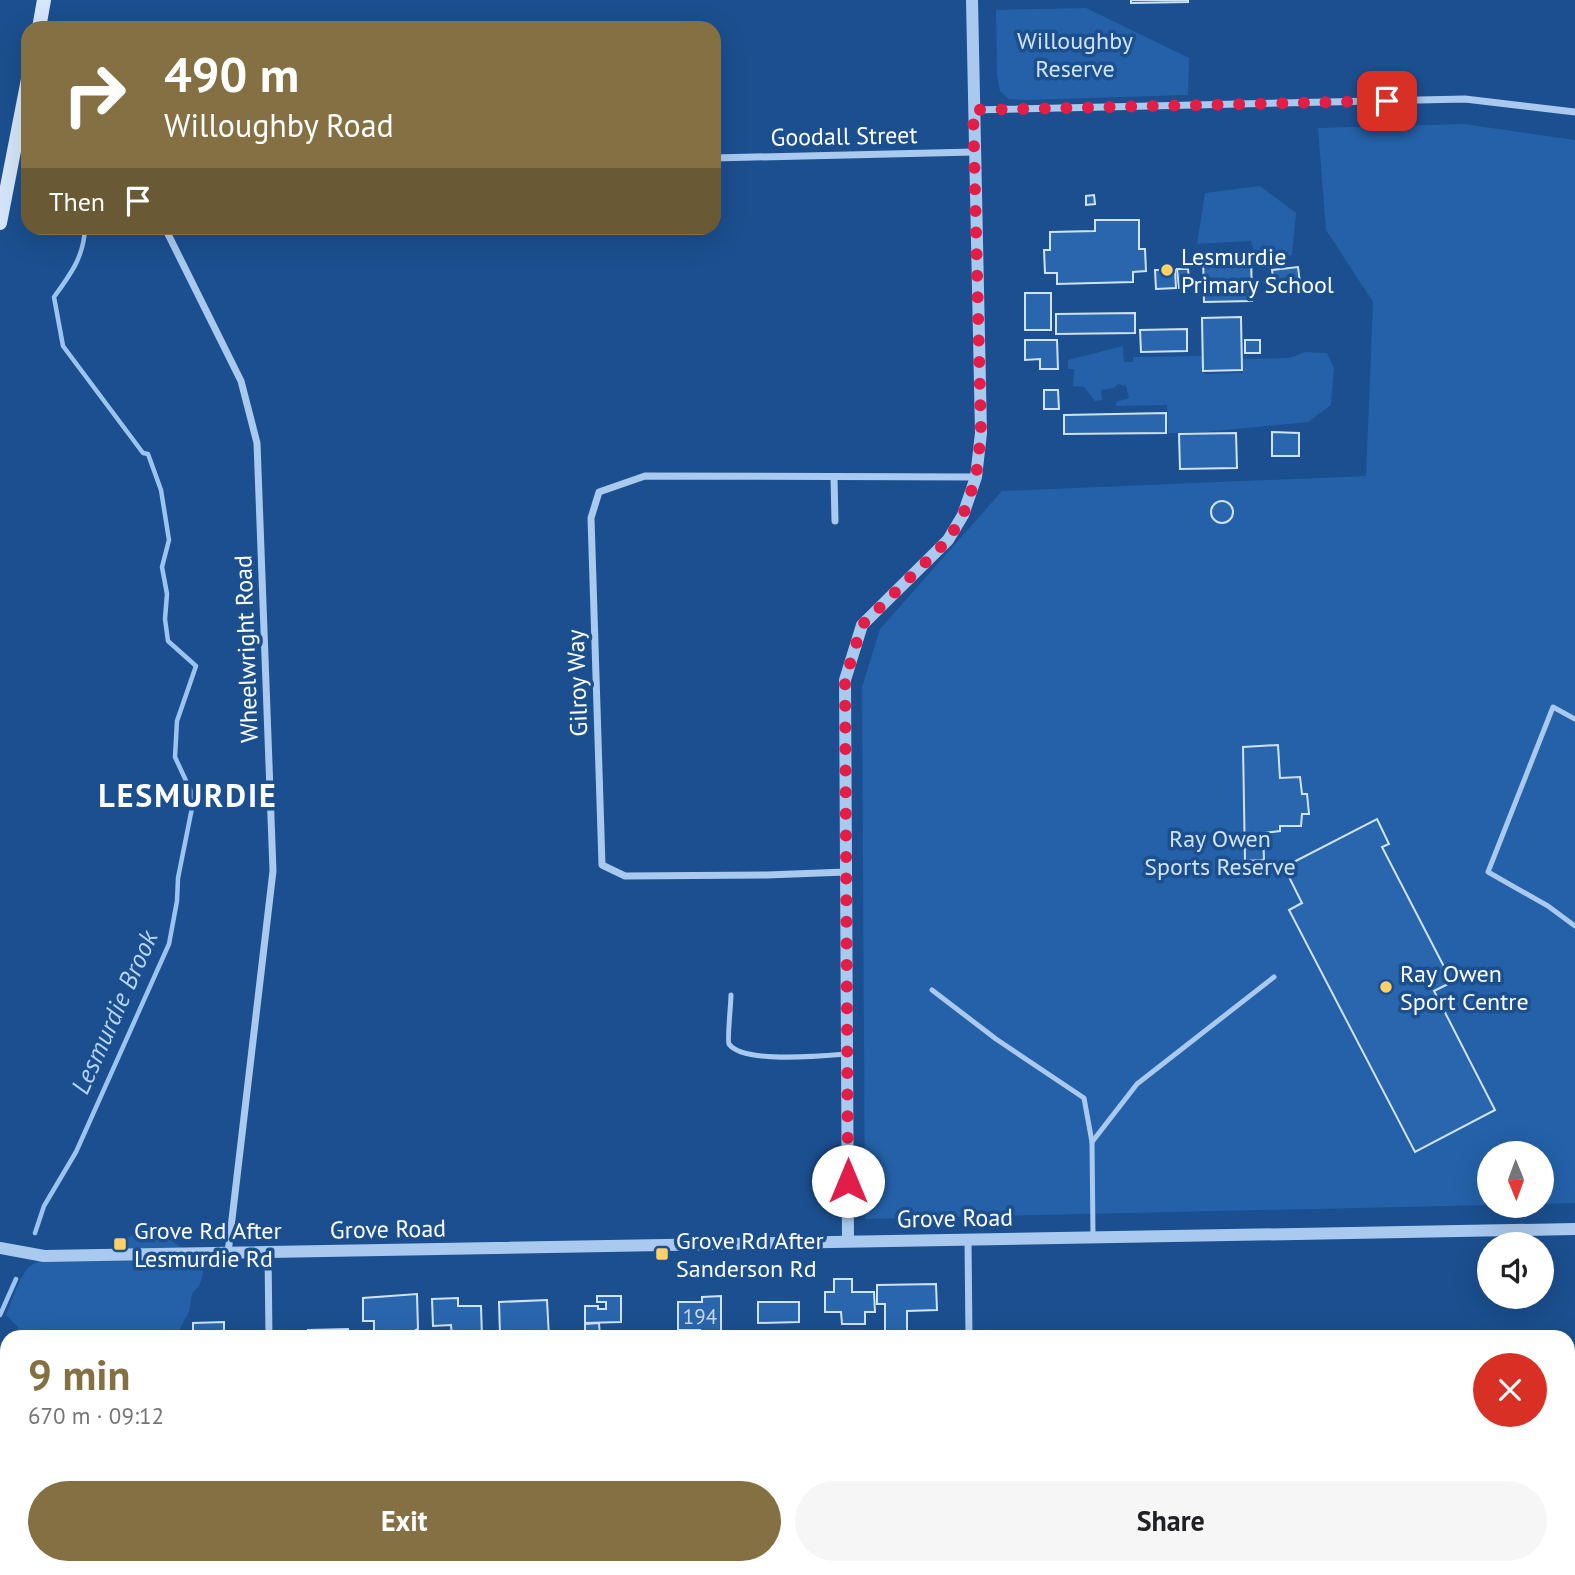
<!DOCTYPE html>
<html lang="en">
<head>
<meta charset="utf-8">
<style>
  :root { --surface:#fff; --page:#f6f6f6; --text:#202124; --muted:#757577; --accent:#847042 }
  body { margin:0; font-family:"PT Sans",sans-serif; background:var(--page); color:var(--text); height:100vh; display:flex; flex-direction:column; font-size:26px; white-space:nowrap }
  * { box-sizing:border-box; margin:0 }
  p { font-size:23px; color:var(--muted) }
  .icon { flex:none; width:38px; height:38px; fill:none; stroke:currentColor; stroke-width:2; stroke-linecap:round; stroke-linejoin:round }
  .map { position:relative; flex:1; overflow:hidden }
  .details { position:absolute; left:0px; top:1330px; width:1575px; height:245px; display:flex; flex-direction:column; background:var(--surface); border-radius:21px 21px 0 0; box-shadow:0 7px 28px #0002 }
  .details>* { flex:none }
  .guide { position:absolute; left:21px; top:21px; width:700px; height:214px; border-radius:21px; box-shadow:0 7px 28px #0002; background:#847042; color:#fff; overflow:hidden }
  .needle { width:46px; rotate:179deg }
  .fabs { position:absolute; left:1477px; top:1141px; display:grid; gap:14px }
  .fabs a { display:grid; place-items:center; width:77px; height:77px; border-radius:50%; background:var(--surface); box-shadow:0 7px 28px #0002; font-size:35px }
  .pin { position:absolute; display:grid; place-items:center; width:60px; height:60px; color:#fff; margin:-30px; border-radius:14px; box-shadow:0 4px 10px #0006 }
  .me { position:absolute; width:77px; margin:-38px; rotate:0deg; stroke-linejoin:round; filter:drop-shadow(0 0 5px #0008) }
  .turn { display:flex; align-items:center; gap:24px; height:147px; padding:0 28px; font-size:32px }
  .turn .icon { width:91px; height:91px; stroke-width:2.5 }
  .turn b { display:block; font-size:49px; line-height:60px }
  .then { display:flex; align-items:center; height:66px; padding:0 28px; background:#0003; gap:14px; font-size:26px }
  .round { display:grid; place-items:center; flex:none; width:74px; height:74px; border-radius:37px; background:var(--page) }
  .headline { display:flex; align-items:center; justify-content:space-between; height:119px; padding:0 28px }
  h1 { font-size:42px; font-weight:700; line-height:52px; color:var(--accent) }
  .cta { display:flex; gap:14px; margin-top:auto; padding:14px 28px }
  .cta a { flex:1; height:80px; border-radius:42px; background:var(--accent); color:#fff; font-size:28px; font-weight:700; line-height:80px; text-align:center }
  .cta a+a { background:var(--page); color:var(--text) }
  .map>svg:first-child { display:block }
</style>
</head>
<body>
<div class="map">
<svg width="1575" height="1575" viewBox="0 0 1575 1575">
  <rect width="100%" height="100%" fill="#1b4f8f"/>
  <g fill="#2461a8">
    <polygon points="1086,8 1189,58 1188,95 1025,100 1009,99 1000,91 997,76 996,10"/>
    <polygon points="1464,124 1575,140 1575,1203 1542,1204 1542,1153 1489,1153 1489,1205 865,1219 862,687 880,629 1002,491 1366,476 1373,302 1326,230 1318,128"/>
    <polygon points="1260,186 1296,213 1292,255 1257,264 1251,241 1197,244 1205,193"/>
    <polygon points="1123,346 1124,362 1133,362 1133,357 1203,356 1204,374 1243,373 1243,359 1289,358 1305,352 1327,353 1334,368 1331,405 1308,422 1205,432 1168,433 1167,405 1116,406 1116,402 1129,398 1126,386 1118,384 1114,388 1101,390 1102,400 1095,401 1084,387 1073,386 1074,369 1068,369 1068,360"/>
    <path d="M 136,1234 L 161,1234 L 184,1249 L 200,1252 L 205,1262 L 202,1278 L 199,1286 L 192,1294 L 189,1312 L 176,1336 L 19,1337 L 18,1327 L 6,1315 C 11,1303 19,1279 27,1269 C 41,1253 82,1257 102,1253 C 114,1250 123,1238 136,1234 Z"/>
    <polygon points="0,1350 2,1353 7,1353 7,1543 0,1553"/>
    <polygon points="419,1568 482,1568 488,1575 419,1575"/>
  </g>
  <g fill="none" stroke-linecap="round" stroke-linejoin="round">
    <g stroke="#9cc4f0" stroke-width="4.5">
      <polyline points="27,179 28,179"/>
      <path d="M 35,1233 L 44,1206 L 76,1152 L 169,944 L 177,901 L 178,878 L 194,798 L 175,757 L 177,721 L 196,666 L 168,641 L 165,619 L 167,594 L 162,567 L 169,540 L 161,490 L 148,454 L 143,453 L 63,346 L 54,297 C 71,274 84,256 85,228"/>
      <polyline points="0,1315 16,1279"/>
    </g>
  </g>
  <g fill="#2a66ad" stroke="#cfe3fa" stroke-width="2">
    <polygon points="1131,0 1188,0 1188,2 1131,3"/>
    <polygon points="1094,195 1095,204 1086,205 1086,196"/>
    <polygon points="1095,220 1139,220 1139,249 1145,249 1146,271 1133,272 1133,282 1057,284 1057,273 1045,273 1044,250 1050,250 1050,232 1095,231"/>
    <polygon points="1251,253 1252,301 1204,302 1203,254"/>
    <polygon points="1298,267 1300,283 1274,286 1272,270"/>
    <polygon points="1177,269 1188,269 1190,287 1179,288"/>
    <polygon points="1155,270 1175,270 1176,288 1156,289"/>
    <rect x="1025" y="293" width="26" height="37"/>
    <polygon points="1135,313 1135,333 1056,334 1056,314"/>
    <polygon points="1241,317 1242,370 1203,371 1202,318"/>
    <polygon points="1187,329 1187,351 1141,352 1140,330"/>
    <polygon points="1025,340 1057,340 1058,369 1040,369 1040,359 1025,360"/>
    <rect x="1245" y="340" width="15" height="13"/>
    <polygon points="1044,390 1058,390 1059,409 1044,409"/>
    <polygon points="1166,413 1166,433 1064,434 1064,415"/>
    <polygon points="1272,432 1299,433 1299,456 1272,456"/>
    <polygon points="1236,433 1237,468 1180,469 1179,434"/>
    <circle cx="1222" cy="512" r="11"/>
    <polygon points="1278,745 1280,778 1300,777 1302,794 1307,794 1309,814 1302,814 1301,826 1280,826 1280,831 1263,833 1264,860 1245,861 1243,747"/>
    <polygon points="1377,819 1389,844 1382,847 1452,982 1434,991 1495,1110 1415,1152 1289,910 1302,903 1284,867"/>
    <polygon points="834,1279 852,1279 852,1292 874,1292 875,1312 865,1312 865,1324 842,1324 841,1312 825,1312 825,1292 834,1292"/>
    <polygon points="936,1284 937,1310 907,1311 907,1336 885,1336 885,1304 877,1304 877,1285"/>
    <polygon points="417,1294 418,1329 414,1331 415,1337 374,1337 374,1321 363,1321 363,1298"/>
    <polygon points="597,1296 621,1296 621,1322 585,1323 585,1306 598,1306 598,1309 606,1309 606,1302 597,1302"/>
    <polygon points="721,1296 721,1337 700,1337 700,1330 678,1330 678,1302 702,1302 702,1297"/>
    <polygon points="458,1298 458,1306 481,1306 482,1337 452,1337 451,1325 433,1326 432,1299"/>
    <polygon points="547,1300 549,1337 529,1337 529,1333 500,1334 499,1302"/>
    <polygon points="758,1302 799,1302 799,1322 758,1323"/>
    <polygon points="224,1322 224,1337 193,1337 193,1323"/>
    <polygon points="599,1323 600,1337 585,1337 585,1324"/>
    <polygon points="348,1329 348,1337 308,1337 308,1330"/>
    <rect x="816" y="1331" width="16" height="6"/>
    <polygon points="61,1568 110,1568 106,1575 66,1575 59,1571"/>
    <polygon points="325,1568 368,1568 365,1575 343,1575"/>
    <polygon points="485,1568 506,1568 505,1575 498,1575"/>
    <polygon points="526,1568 552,1568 549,1575 535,1575 525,1571"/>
    <rect x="663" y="1568" width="65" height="7"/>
    <polygon points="818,1568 899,1568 899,1571 828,1572 828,1575 818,1575"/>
    <rect x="913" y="1568" width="12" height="7"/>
  </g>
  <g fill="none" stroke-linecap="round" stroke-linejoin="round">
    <g stroke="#a9c9ee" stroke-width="5">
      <polyline points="1575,719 1553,707 1488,872 1548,906 1575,926"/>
      <polyline points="932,990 996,1039 1084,1098 1092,1142"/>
      <path d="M 731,995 C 731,1003 727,1041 729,1044 C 743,1064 823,1056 847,1054"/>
      <polyline points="1093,1236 1092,1142 1137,1084 1274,977"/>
      <polyline points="942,1568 942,1575"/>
    </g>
    <g stroke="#a9c9ee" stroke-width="7">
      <polyline points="973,110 1465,99 1575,112"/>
      <polyline points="714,158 974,152"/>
      <polyline points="165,228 241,381 257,443 273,871 228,1253"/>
      <polyline points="834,477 835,521"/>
      <polyline points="846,872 767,875 625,876 602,865 591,518 599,492 645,476 976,477"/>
      <polyline points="968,1239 969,1337"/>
      <polyline points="268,1252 269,1337"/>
      <polyline points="975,1568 975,1575"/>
      <polyline points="1371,1568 1391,1575"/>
      <polyline points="170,1575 174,1568"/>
    </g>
    <g stroke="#a9c9ee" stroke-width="12">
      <polyline points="848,1241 845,680 862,625 948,540 963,515 976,477 981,433 972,0"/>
      <polyline points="0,1248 44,1256 1575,1229"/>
    </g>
    <g stroke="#d6e6fa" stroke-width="14">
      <polyline points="39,28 44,0"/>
      <polyline points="0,223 28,79"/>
    </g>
  </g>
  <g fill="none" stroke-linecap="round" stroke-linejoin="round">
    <polyline stroke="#e11d48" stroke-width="12" stroke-dasharray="0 21.6" points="848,1181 845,680 862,625 948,540 963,515 976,477 981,433 973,110 1387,101"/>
  </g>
  <g fill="#ffd166" stroke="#1b4f8f" stroke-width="2.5">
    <circle cx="1167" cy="270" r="7"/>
    <circle cx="1386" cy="987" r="7"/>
    <rect x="113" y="1237" width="14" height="14" rx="3.5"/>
    <rect x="655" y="1247" width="14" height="14" rx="3.5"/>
  </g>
  <g text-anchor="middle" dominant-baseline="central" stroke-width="7" stroke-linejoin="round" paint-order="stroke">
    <g font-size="21" fill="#cad9ea">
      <text x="700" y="1316">194</text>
    </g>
    <g font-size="24" fill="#cfe3fa" stroke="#1b4f8f">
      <text x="1075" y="40">Willoughby<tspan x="1075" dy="28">Reserve</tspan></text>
      <text x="1220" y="838">Ray Owen<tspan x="1220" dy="28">Sports Reserve</tspan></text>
    </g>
    <g font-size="24" fill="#fff" stroke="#1b4f8f">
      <text transform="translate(844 136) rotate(-1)">Goodall Street</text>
      <text transform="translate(246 649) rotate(-92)">Wheelwright Road</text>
      <text transform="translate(577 683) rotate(-92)">Gilroy Way</text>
      <text transform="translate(955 1218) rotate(-1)">Grove Road</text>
      <text transform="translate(388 1229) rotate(-1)">Grove Road</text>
    </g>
    <g font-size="24" fill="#fff" stroke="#1b4f8f" text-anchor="start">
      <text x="1181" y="256">Lesmurdie<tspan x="1181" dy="28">Primary School</tspan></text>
      <text x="1400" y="973">Ray Owen<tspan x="1400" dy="28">Sport Centre</tspan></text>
      <text x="134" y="1230">Grove Rd After<tspan x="134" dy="28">Lesmurdie Rd</tspan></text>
      <text x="676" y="1240">Grove Rd After<tspan x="676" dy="28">Sanderson Rd</tspan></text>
    </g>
    <g font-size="26" font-style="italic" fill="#b5d3f5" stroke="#1b4f8f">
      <text transform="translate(114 1012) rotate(-66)">Lesmurdie Brook</text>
    </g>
    <g font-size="32" font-weight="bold" letter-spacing="2" fill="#fff" stroke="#1b4f8f">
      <text x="188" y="795">LESMURDIE</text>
    </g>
  </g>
</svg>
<div class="fabs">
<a><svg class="needle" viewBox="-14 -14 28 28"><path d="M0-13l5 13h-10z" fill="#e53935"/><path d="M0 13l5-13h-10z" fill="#757577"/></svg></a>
<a><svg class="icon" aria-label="sound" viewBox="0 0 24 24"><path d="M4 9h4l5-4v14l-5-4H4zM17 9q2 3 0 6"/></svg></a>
</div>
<div class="pin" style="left:1387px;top:101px;background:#d93025"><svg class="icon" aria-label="arrive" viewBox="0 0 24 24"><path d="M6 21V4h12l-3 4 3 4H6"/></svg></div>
<svg class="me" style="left:848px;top:1181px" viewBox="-20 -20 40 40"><circle r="19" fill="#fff"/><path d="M0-13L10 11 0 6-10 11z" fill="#e11d48"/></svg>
<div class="guide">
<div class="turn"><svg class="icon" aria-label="right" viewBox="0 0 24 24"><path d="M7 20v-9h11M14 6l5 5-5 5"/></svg><div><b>490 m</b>Willoughby Road</div></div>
<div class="then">Then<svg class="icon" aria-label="arrive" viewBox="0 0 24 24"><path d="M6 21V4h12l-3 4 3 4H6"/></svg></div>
</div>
<section class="details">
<div class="headline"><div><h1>9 min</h1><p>670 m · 09:12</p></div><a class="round" style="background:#d93025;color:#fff"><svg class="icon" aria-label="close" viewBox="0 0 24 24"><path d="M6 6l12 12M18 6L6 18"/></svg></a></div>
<div class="cta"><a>Exit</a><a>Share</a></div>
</section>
</div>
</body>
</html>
